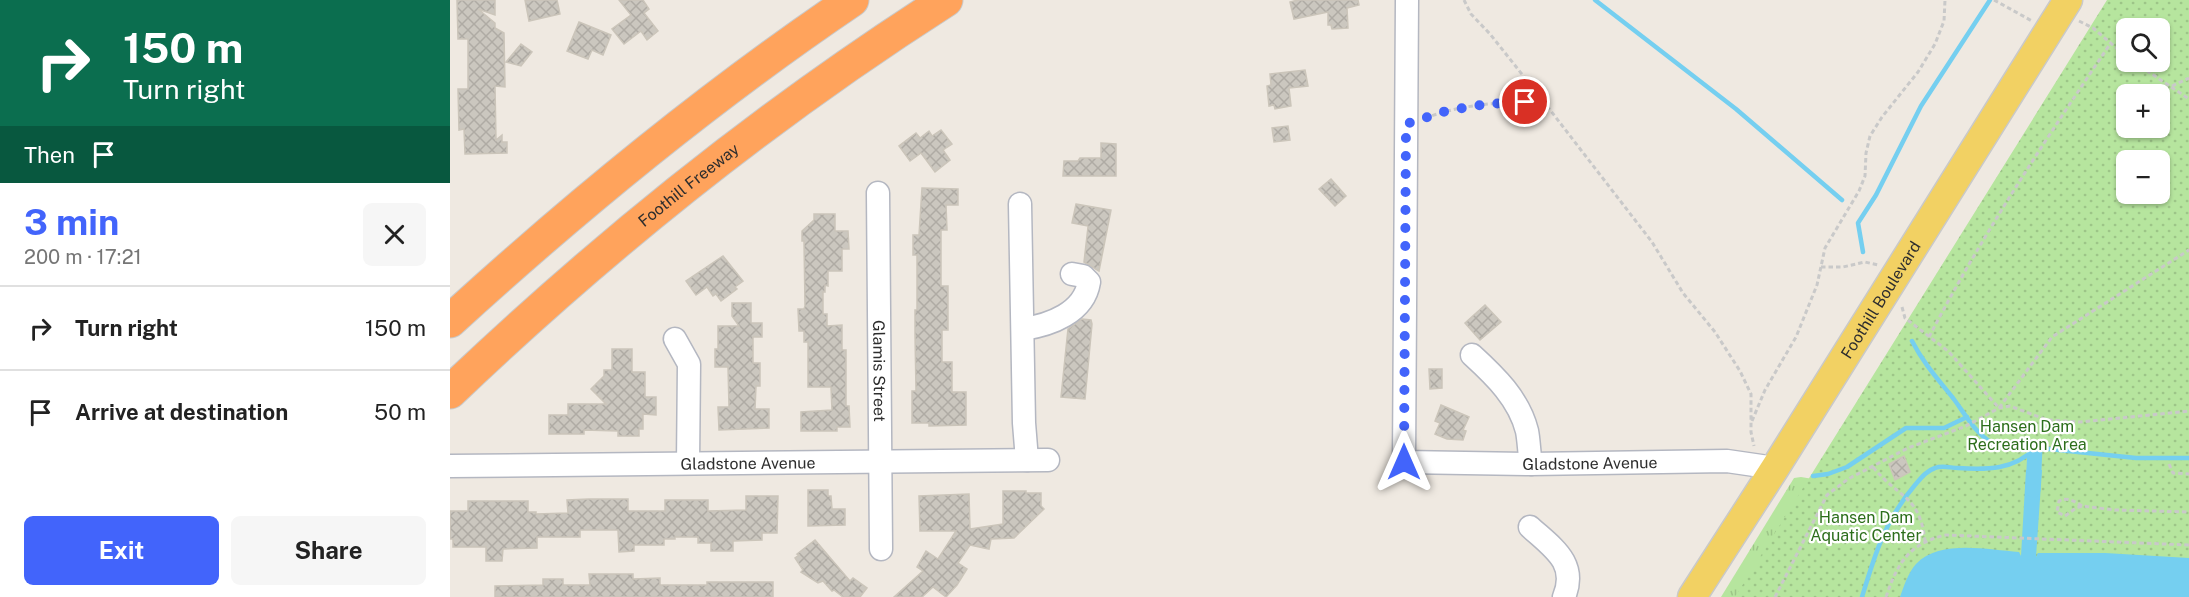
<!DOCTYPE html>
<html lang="en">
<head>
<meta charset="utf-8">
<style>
  :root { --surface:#fff; --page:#f6f6f6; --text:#222; --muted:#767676; --line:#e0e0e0; --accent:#4264fb }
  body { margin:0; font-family:"Public Sans",sans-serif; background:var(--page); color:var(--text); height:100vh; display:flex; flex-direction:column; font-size:22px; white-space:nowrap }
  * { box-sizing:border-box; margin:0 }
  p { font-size:20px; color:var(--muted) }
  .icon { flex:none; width:33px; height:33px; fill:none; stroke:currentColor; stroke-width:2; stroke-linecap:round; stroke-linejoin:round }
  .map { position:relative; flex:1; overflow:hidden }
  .drawer { display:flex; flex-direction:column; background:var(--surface); width:450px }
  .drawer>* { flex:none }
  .guide { background:#0b6e4f; color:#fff; overflow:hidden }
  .controls { position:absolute; left:1666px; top:18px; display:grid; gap:12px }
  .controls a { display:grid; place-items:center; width:54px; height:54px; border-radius:9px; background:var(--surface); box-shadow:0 2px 4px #0004; font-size:30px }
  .pin { position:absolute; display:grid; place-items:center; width:51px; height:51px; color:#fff; margin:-26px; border:3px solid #fff; border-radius:50%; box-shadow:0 2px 6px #0007 }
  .me { position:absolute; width:66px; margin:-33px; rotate:0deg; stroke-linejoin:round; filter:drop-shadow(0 0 4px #0008) }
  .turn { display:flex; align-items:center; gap:21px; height:126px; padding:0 24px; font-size:27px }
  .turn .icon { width:78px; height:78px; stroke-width:2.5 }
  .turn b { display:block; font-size:42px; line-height:51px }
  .then { display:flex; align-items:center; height:57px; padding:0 24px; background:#0003; gap:12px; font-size:22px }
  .round { display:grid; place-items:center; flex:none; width:63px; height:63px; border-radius:9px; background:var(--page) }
  .head { display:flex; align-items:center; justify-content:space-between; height:102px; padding:0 24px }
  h1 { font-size:36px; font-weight:700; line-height:45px; color:var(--accent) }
  .button { display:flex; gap:12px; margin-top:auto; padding:12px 24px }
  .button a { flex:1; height:69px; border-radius:9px; background:var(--accent); color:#fff; font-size:24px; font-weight:700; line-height:69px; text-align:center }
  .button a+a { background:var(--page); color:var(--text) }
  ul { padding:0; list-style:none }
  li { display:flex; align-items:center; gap:18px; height:84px; padding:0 24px; border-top:2px solid var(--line) }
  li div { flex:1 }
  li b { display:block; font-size:22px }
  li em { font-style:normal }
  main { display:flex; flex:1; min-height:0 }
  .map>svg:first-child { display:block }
</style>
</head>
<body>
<main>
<section class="drawer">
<div class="guide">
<div class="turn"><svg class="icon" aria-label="right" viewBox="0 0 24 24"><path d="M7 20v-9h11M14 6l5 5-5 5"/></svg><div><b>150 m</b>Turn right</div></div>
<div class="then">Then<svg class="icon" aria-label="arrive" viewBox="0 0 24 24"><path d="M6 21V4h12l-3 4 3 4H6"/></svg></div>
</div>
<div class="head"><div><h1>3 min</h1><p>200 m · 17:21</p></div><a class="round"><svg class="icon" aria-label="close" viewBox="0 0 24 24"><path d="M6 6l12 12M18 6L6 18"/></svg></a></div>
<ul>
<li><svg class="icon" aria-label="right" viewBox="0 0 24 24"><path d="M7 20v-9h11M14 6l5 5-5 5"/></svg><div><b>Turn right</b></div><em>150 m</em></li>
<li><svg class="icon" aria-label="arrive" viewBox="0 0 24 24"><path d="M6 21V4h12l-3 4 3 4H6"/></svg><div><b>Arrive at destination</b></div><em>50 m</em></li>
</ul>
<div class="button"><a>Exit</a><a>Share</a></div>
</section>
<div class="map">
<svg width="1739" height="597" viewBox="0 0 1739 597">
  <defs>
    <pattern id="grass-tufts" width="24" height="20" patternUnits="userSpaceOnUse" patternTransform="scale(1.5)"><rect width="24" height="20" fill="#b6e59e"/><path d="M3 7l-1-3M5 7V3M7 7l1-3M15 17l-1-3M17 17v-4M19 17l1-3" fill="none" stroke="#9dc588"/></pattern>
    <pattern id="park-dots" width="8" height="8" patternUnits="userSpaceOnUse" patternTransform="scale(1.5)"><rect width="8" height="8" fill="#b6e59e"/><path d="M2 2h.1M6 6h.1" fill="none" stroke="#9dc588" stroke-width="1.8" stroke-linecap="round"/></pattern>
    <pattern id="building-cross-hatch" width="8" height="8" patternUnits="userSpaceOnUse" patternTransform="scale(1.5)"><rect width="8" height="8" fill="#cbc7bf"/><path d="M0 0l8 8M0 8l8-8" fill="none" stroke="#afaba4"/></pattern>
  </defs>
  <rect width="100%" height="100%" fill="#efe9e1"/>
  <polygon fill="url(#grass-tufts)" points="1351,477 1363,479 1319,597 1271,597 1344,478"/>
  <path fill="url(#park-dots)" fill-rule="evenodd" d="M 1657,0 L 1739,0 L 1739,597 L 1285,597 ZM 1677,28 L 1710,28 L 1710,62 L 1677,62 ZM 1677,94 L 1710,94 L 1710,128 L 1677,128 ZM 1677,160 L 1710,160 L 1710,194 L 1677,194 Z"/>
  <path fill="#75cff0" d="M 1576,470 L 1592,470 L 1586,557 L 1588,553 L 1655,553 L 1739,558 L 1739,597 L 1450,597 C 1454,586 1458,573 1466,564 C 1490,539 1538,550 1569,552 L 1571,556 Z"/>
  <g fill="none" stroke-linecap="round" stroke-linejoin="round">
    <g stroke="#75cff0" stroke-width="4.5">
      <polyline points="1145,0 1286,109 1392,200"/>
      <polyline points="1413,252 1408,223 1426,195 1471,106 1540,0"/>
      <path d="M 1462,341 C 1474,364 1487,378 1503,398 C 1515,414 1525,433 1542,443 L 1686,458 L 1739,458"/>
      <polyline points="1363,476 1378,474 1397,467 1456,428 1494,428 1517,417"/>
      <path d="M 1412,597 C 1425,554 1435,520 1465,485 C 1471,478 1476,471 1485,468 C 1492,465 1501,468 1508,468 C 1536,470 1565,470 1585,448"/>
    </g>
    <polyline stroke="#75cff0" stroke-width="15" points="1583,490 1585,448"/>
  </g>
  <g fill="url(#building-cross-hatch)" stroke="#cbc5ba" stroke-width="1.5">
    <polygon points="7,0 45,0 45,15 28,9 45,23 45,28 54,33 55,87 45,86 46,140 52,135 52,142 57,142 57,153 15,154 14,129 9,130 8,89 18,89 18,39 8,39"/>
    <polygon points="75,0 107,0 110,14 79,21"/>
    <polygon points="169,0 193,0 199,9 194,13 208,31 197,40 191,31 174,44 162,29 181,15"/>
    <polygon points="848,0 908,0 909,5 897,8 898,28 882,29 881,25 878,25 878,12 844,19 840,2"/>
    <polygon points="129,22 161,35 153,55 142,50 138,59 117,51"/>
    <polygon points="71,44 82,52 71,66 56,62"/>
    <polygon points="855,70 858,86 839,88 841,106 825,109 824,105 819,106 817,86 821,85 820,74"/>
    <polygon points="838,126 840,140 824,142 822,128"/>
    <polygon points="491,130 502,144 493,150 500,160 485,172 471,153 460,161 449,146 466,133 470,138 479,131 482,136"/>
    <polygon points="651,143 666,144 666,176 613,176 614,161 628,161 630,158 651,158"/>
    <polygon points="881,179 896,196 885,206 869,189"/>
    <polygon points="472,188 508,189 508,205 496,205 497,230 491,230 491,286 498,286 498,330 492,330 492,362 502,362 502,392 516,392 516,425 479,426 479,423 462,423 462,391 466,391 465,334 465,310 467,310 467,255 463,255 463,235 469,235"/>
    <polygon points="626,204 661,210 649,271 634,262 638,227 638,226 622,223"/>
    <polygon points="364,214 385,214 385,231 398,231 399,249 392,249 392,271 378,271 378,286 375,285 375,292 373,292 373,314 377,314 377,326 392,325 392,350 396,350 396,406 399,406 400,427 387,427 387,431 351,431 351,412 382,410 381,387 358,387 358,342 354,342 354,331 349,331 348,309 354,309 355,306 354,241 352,241 352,231 364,220"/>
    <polygon points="273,256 293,281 285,287 287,289 271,301 266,294 263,296 257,287 246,295 236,281"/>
    <polygon points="282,303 301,303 301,323 312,323 312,337 303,337 303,363 310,363 310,386 306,386 305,409 319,409 319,428 269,430 268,407 279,407 278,367 265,367 265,349 268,349 268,326 289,326 282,316"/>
    <polygon points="1035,305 1051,322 1030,340 1015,323"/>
    <polygon points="632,319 641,320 642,324 635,399 611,397 618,329"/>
    <polygon points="162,349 182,349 182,372 195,372 195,397 206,397 206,415 193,414 193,429 189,429 189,436 168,436 168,431 134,430 134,434 99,434 99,415 118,415 118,404 156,404 141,389 154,376 154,370 162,370"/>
    <polygon points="979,369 992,369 992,388 980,389"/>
    <polygon points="991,405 1019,417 1013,430 1016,431 1013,440 997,439 985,434 990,423 985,421"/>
    <polygon points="1454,456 1460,472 1445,480 1439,464"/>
    <polygon points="358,490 378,490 378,496 381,496 382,509 395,509 395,525 358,526"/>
    <polygon points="553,491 576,491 576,493 591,493 591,506 594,509 564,538 541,539 539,549 520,545 508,563 517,569 507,585 496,597 483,587 472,597 444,597 473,571 467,567 476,551 488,559 506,531 470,531 469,496 519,494 520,529 553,524"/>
    <polygon points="296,496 328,496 327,533 312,533 312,540 283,541 283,551 261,551 261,543 248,543 248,537 225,537 225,539 214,539 214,545 184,545 184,551 169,552 168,530 130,530 130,537 87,537 87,548 53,549 52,561 36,561 36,547 3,547 3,539 0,539 0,511 18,511 18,501 78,501 78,512 86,512 86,514 118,513 117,500 139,499 178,499 178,511 215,511 215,500 258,500 258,511 296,510"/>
    <polygon points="365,540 400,581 403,578 417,588 410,597 393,597 384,590 382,591 373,581 368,583 351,572 353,570 345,558 349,555 347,554"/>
    <polygon points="139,574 183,574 183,579 210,578 210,585 257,585 257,582 323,582 323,597 45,597 45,586 93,585 93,579 113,579 113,585 140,585"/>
  </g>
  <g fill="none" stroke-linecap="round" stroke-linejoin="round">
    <defs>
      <g id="minor">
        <path id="s1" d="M 957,0 L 954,462 L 1081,464 L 1277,461 L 1325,468"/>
        <path id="s2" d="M 428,193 L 431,549"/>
        <polyline points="570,204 574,423 577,460"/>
        <path d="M 573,329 C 600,325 634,313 639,282 L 633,276 L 622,274"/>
        <polyline points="225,339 239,364 238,463"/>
        <path d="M 1022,355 C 1045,376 1069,399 1077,431 C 1079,441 1079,453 1081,464"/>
        <path id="s3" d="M 0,466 L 598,460"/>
        <path d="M 1080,527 C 1103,548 1128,563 1114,597"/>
      </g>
      <g id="major">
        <path id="s4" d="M 1242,597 L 1325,468 L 1618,0"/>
      </g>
      <g id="highway">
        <path d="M 0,321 C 127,205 260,96 402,0"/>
        <path id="s5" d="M 0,392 C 152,247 319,113 496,0"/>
      </g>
    </defs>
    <use href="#minor" stroke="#b4b7c1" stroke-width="25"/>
    <use href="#major" stroke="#c9c9c9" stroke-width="31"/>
    <use href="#highway" stroke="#c9c9c9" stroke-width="35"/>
    <g stroke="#c9c9c9" stroke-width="3" stroke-dasharray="4.5 3" stroke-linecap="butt">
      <polyline points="1014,0 1021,14 1040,34 1087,93 1202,242 1233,293 1265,332 1290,371 1301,394 1301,432 1304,446"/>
      <polyline points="1544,0 1582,21"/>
      <polyline points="1629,21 1643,28 1677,57"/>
      <polyline points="1684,62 1739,99"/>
      <polyline points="1722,86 1739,78"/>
      <path d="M 975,118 C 1014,104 1055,100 1097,105"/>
      <polyline points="1371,267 1393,267 1415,262 1428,265"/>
      <polyline points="1452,307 1455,318 1498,351 1549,408 1602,337 1739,250"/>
      <path d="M 1479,337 C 1532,235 1596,139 1660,44"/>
      <polyline points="1302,421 1315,390 1346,337 1367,285 1375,248 1409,191 1415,176 1416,153 1420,136 1432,117 1468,72 1485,44 1494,21 1495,0"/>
      <polyline points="1719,464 1723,473 1739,474"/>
      <path d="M 1423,467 C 1448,498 1470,495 1475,541"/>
      <path d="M 1632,506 C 1624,501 1618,497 1609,501 L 1607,512 L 1615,516 L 1626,508 L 1632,506 L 1665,510 L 1739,512"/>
      <polyline points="1325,597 1377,495 1398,479 1458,448 1516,426 1549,408 1560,406 1597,420 1630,422 1739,411"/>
      <path d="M 1436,597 C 1447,564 1459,543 1496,535 L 1739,545"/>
    </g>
    <use href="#minor" stroke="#fff" stroke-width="22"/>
    <use href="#major" stroke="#f2d163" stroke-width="28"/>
    <use href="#highway" stroke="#ffa35c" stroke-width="33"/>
  </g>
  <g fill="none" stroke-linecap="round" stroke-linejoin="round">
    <polyline stroke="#4264fb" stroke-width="10" stroke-dasharray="0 18" points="954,462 956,124 996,111 1037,104 1075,102"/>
  </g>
  <g text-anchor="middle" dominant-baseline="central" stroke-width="4.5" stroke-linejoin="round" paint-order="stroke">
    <g font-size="16" fill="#2e2e2e" stroke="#fff">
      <text stroke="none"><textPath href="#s5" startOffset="316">Foothill Freeway</textPath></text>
      <text stroke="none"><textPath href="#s4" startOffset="352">Foothill Boulevard</textPath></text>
      <text stroke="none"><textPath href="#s2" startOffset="178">Glamis Street</textPath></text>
      <text stroke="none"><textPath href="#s3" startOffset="298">Gladstone Avenue</textPath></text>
      <text stroke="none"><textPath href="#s1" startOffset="648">Gladstone Avenue</textPath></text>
    </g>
    <g font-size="16" fill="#2c6e1b" stroke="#fff">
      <text x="1577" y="426">Hansen Dam<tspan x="1577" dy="18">Recreation Area</tspan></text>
      <text x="1416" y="517">Hansen Dam<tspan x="1416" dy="18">Aquatic Center</tspan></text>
    </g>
  </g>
</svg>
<div class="controls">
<a><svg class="icon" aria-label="search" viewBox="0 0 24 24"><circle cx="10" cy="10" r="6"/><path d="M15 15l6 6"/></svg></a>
<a>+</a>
<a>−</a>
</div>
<div class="pin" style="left:1075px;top:102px;background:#d93025"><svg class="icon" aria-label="arrive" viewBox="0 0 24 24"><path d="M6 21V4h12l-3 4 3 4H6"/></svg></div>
<svg class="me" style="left:954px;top:462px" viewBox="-20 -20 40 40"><path d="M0-17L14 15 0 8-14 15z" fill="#4264fb" stroke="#fff" stroke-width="4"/></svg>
</div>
</main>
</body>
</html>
